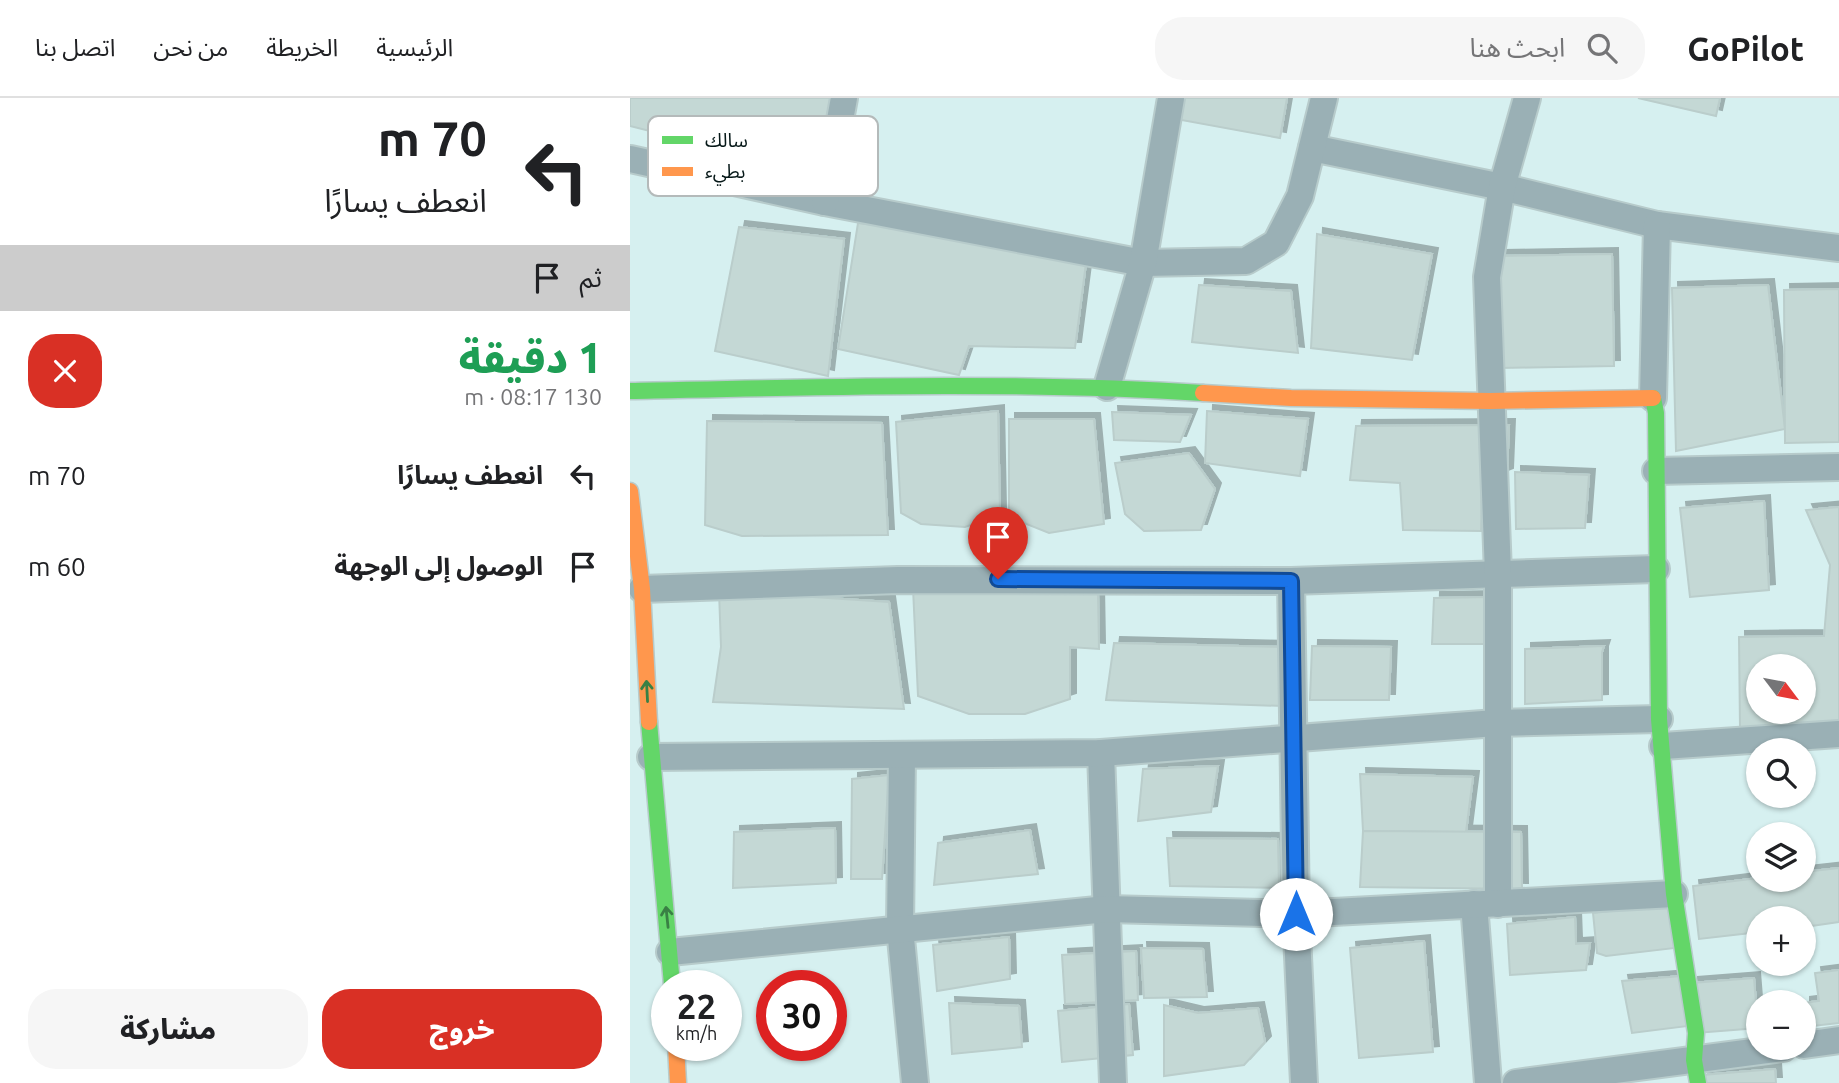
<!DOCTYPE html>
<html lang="ar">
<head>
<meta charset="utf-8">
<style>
  :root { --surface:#fff; --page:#f6f6f6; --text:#202124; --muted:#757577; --line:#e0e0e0; --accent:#d93025 }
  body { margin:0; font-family:Ubuntu,"Noto Sans Arabic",sans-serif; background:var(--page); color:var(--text); direction:rtl; height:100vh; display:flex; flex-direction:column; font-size:26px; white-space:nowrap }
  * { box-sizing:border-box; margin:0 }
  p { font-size:23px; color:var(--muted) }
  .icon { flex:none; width:38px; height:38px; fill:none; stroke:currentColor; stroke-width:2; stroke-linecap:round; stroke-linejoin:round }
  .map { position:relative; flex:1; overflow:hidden; direction:ltr }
  .details { display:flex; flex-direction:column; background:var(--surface); width:630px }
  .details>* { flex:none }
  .banner { background:#fff; color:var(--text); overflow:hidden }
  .needle { width:46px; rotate:122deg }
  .controls { position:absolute; left:1116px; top:556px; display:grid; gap:14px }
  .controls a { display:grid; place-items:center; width:70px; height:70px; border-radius:50%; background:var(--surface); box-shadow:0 2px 5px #0004; font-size:35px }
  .speed { position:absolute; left:21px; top:872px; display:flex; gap:14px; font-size:35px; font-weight:700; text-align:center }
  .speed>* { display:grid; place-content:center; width:91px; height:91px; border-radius:50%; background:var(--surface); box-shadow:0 2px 5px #0004; line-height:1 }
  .speed small { font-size:18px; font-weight:400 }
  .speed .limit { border:10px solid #d22; background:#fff; color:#111 }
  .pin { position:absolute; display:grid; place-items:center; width:60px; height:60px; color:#fff; margin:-72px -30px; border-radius:50% 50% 50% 0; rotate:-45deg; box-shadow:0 0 7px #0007 }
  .pin .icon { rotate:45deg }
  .me { position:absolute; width:77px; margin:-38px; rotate:0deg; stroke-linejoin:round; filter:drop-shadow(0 0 5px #0008) }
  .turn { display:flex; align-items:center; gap:24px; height:147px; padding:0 28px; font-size:32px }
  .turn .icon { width:91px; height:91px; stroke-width:2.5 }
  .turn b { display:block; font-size:49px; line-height:60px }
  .then { display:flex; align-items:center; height:66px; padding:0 28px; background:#0003; gap:14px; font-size:26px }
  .round { display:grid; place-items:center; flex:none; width:74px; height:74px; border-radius:28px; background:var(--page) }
  .summary { display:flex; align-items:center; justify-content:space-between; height:119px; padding:0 28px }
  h1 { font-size:42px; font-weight:800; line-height:52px; color:#1e9e55 }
  .button { display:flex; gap:14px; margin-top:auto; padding:14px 28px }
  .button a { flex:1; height:80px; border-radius:28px; background:var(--accent); color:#fff; font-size:28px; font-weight:800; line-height:80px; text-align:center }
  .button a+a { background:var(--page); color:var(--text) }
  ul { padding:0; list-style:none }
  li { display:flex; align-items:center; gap:21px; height:91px; padding:0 28px }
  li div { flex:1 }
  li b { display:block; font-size:26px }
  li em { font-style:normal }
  header { display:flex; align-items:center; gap:42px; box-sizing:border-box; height:98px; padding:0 35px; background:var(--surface); border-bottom:2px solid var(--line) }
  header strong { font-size:33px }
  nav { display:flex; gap:38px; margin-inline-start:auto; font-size:24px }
  .search { width:490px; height:63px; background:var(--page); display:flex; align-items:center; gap:18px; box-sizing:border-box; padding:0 24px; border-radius:28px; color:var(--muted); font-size:26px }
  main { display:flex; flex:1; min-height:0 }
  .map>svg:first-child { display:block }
</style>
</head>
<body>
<header>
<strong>GoPilot</strong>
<div class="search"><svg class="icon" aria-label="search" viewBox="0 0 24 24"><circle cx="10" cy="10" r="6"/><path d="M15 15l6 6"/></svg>ابحث هنا</div>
<nav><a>الرئيسية</a><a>الخريطة</a><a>من نحن</a><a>اتصل بنا</a></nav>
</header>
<main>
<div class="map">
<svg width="1209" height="985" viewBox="0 0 1209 985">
  <defs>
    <filter id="shadow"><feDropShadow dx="6" dy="-6" stdDeviation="0" flood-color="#0004"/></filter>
  </defs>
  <rect width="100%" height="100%" fill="#d6f0f0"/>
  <g fill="#c4d8d5" stroke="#bacdcb" stroke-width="2" fill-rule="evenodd" filter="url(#shadow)">
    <polygon points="0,0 205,0 189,76 0,28"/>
    <polygon points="550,0 657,0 650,40 546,21"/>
    <polygon points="1008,0 1090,0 1086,18"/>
    <polygon points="228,125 320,137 456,165 445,250 339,248 329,277 208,251"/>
    <polygon points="109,129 214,141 198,278 85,253"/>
    <polygon points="687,136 802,156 782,262 681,250"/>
    <polygon points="982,156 984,268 869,270 868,158"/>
    <polygon points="569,187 661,193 668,255 562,244"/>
    <polygon points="1138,187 1155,331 1046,353 1042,190"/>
    <polygon points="1209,191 1209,344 1155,345 1154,192"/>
    <polygon points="368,313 370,417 335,429 291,426 271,415 266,324"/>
    <polygon points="577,313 678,321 670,378 575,365"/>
    <polygon points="482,314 561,317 550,344 484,342"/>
    <polygon points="379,321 464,321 474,426 419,435 379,419"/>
    <polygon points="77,323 252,325 258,437 112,438 75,427"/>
    <polygon points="879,327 877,376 852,386 851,433 773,432 770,385 720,382 726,328"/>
    <polygon points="559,355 585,391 571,432 514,433 495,416 485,365"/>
    <polygon points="885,374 959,377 955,430 886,431"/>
    <polygon points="1134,403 1139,492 1060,499 1050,410"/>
    <path d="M 1209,409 L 1209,623 L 1110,631 L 1109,539 L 1194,538 L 1200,467 L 1176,412 ZM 1129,569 L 1174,569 L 1174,614 L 1129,614 Z"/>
    <polygon points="283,490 468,495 469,551 440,549 440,601 395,616 339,616 288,598"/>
    <polygon points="89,493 259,504 274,611 83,604 91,549"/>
    <polygon points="861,499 860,546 802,546 804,500"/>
    <polygon points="484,545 653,549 653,608 476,602"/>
    <polygon points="682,548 761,549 759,602 680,602"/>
    <polygon points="974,548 972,554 972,602 895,606 895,551"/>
    <polygon points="588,668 581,714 508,723 513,671"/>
    <polygon points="730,676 843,679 836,734 733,733"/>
    <polygon points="259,677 252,781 221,781 222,681"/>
    <polygon points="205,730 206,785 103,790 104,734"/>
    <polygon points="400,732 408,776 304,787 308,745"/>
    <polygon points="733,733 891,734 892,791 730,789"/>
    <polygon points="537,740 648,741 649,790 540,788"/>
    <polygon points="1209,770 1209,824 1174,829 1174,821 1129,821 1129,834 1069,841 1063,788 1129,780 1129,782 1174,782 1174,774"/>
    <polygon points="1038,807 1045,850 976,858 967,855 963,815"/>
    <polygon points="945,819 946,846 960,845 956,872 880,877 877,826"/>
    <polygon points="379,839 380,881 307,893 303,847"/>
    <polygon points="794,843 803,954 729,960 720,850"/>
    <polygon points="511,850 573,851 577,899 514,900"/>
    <polygon points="506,853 508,902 435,906 432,857"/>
    <polygon points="1209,872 1209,925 1174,929 1174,905 1189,903 1185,875"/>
    <polygon points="1051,878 1058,928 1002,935 992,883"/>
    <polygon points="1124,880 1128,930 1066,935 1062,885"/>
    <polygon points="319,905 389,908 392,949 322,956"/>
    <polygon points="499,906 503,957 432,964 428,913"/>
    <polygon points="534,907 568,915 628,910 635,944 614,967 534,978"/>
    <polygon points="1145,971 1146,985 1072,985 1072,977"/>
  </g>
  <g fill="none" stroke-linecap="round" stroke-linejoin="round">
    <defs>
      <g id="street">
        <polyline points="682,50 872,89 1027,127 1209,150"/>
        <polyline points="0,61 195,104 513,165 616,163 646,145 670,98 694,0"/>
        <polyline points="195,104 214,0"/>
        <polyline points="477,289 513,165 541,0"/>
        <polyline points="1023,300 1027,127"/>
        <polyline points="1026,373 1209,369"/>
        <polyline points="661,483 666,816 674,985"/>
        <polyline points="12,491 268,482 661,483 1026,471"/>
        <polyline points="1033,648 1209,636"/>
        <polyline points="471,655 483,985"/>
        <polyline points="272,657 270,830 285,985"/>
        <polyline points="21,659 471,655 866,625 1029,621"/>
        <polyline points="844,806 858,985"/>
        <polyline points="868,806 868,476 857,179 872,89 897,0"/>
        <polyline points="40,854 477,811 666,816 1044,796"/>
        <polyline points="1174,947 1209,942"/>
        <polyline points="886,985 1153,950"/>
      </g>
      <g id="fast">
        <path d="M 0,293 C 191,289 382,283 573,295"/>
        <polyline points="1023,300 1026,315 1029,621 1044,796 1066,935 1064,962 1068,985"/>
        <polyline points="19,624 42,887"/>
      </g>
      <g id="slow">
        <polyline points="573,295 661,300 860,303 1023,300"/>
        <polyline points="0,393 12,491 19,624"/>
        <polyline points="46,947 48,985"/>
      </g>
    </defs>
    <use href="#street" stroke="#b7cbcb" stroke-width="30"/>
    <use href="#fast" stroke="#b7cbcb" stroke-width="19"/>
    <use href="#slow" stroke="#b7cbcb" stroke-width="19"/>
    <use href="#street" stroke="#9ab0b5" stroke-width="26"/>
    <use href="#fast" stroke="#63d668" stroke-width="16"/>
    <use href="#slow" stroke="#ff974d" stroke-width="16"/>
  </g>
  <defs><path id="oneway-shaft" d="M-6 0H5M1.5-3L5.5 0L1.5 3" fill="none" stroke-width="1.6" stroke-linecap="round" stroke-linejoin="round" transform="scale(1.75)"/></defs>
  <g stroke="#398044">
    <use href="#oneway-shaft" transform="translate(17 593) rotate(-93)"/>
    <use href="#oneway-shaft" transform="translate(37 819) rotate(-96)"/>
  </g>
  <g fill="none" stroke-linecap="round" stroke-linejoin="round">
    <defs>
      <polyline id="route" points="368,481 661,483 666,816"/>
    </defs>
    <use href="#route" stroke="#114b97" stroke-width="18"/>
    <use href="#route" stroke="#1a73e8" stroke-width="12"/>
  </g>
  <rect x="18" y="18" width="230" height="80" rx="10" fill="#fff" stroke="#b4baba" stroke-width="2"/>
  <rect x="32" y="38" width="31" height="8" fill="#63d668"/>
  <rect x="32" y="69" width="31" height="9" fill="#ff974d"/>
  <g font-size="19" fill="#061818">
    <text x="75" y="49">سالك</text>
    <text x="75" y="80">بطيء</text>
  </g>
</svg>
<div class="controls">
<a><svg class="needle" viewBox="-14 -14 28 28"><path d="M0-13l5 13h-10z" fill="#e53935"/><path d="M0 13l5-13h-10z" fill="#757577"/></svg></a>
<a><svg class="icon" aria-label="search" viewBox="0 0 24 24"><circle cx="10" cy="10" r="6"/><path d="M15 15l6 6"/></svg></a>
<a><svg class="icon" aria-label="layers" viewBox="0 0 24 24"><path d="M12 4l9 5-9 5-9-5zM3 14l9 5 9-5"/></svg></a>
<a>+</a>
<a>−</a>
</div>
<div class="speed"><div>22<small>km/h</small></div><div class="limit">30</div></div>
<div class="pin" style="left:368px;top:481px;background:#d93025"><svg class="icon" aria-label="arrive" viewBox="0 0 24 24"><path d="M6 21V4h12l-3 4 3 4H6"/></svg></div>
<svg class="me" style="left:666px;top:816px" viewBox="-20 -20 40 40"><circle r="19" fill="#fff"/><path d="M0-13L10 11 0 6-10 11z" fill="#1a73e8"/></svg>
</div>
<section class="details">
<div class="banner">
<div class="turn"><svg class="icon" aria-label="left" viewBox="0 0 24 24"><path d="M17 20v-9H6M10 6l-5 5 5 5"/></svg><div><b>70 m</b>انعطف يسارًا</div></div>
<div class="then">ثم<svg class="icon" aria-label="arrive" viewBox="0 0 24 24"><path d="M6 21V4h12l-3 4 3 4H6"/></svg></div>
</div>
<div class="summary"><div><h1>1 دقيقة</h1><p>130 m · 08:17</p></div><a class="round" style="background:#d93025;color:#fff"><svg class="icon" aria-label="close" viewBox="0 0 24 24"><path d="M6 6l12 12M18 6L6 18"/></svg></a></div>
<ul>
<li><svg class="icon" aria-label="left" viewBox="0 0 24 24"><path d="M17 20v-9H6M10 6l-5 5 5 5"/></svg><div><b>انعطف يسارًا</b></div><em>70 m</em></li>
<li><svg class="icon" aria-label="arrive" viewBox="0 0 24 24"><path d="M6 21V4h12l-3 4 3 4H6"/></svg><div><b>الوصول إلى الوجهة</b></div><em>60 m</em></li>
</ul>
<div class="button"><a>خروج</a><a>مشاركة</a></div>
</section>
</main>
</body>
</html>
